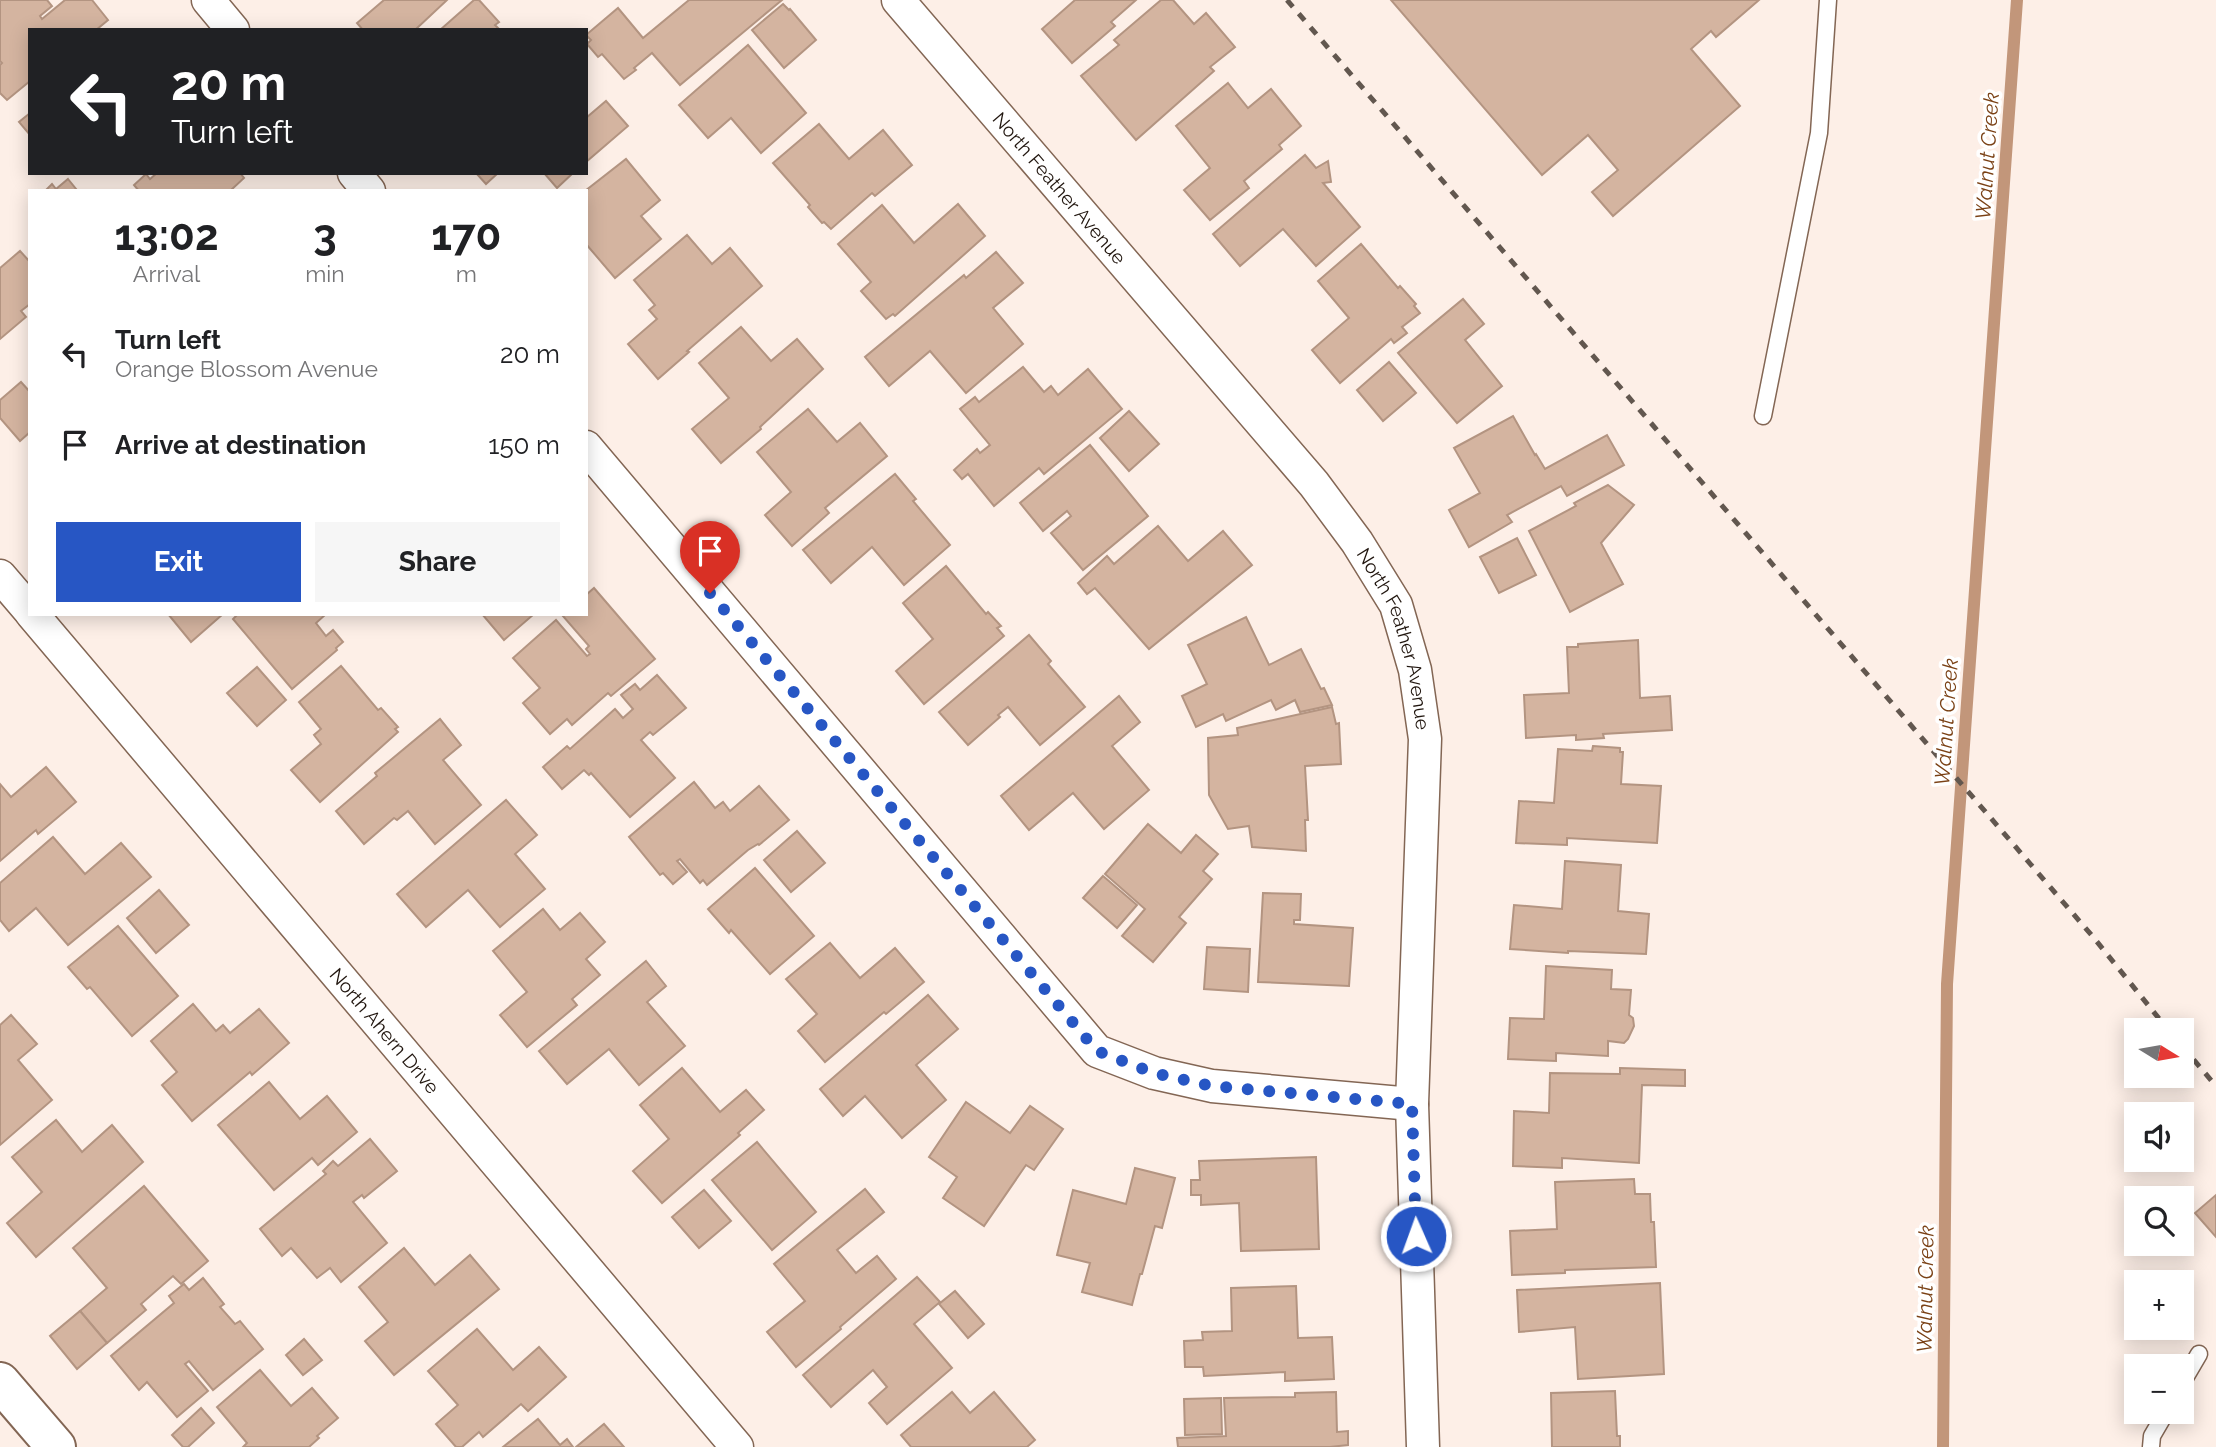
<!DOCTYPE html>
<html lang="en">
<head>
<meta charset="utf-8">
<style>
  :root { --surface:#fff; --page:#f6f6f6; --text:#202124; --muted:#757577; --accent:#2756c4 }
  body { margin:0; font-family:Raleway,sans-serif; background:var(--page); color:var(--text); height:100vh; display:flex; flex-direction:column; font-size:26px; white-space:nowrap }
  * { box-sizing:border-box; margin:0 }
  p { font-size:23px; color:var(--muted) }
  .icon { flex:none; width:38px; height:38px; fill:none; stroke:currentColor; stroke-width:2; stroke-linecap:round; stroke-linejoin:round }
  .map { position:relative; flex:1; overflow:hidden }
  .details { position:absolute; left:28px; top:189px; width:560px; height:427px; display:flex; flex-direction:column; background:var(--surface); border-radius:0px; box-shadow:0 4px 18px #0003 }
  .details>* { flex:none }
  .top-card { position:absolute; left:28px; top:28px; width:560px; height:147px; border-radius:0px; box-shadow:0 4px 18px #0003; background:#202124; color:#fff; overflow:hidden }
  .needle { width:46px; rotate:101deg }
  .tools { position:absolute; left:2124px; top:1018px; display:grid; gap:14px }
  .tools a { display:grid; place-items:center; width:70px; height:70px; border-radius:0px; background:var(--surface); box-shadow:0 4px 18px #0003; font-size:35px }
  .pin { position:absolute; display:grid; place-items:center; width:60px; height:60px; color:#fff; margin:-72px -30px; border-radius:50% 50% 50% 0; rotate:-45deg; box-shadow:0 0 7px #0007 }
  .pin .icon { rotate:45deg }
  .me { position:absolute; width:77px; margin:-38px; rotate:358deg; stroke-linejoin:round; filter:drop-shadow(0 0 5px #0008) }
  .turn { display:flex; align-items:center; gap:24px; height:147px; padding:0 28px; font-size:32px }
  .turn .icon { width:91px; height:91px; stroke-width:2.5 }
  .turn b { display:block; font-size:49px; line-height:60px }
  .eta { display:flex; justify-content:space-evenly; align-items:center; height:119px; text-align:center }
  .eta b { font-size:42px; font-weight:700; line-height:49px }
  .button { display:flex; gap:14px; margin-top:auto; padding:14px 28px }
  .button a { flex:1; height:80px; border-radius:0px; background:var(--accent); color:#fff; font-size:28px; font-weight:700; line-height:80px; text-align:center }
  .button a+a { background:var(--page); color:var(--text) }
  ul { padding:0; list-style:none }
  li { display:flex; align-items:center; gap:21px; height:91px; padding:0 28px }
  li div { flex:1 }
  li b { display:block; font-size:26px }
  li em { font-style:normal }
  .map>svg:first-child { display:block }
</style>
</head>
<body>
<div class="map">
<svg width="2216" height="1447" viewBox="0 0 2216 1447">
  <rect width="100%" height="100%" fill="#fdefe7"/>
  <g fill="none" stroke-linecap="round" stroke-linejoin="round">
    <polyline stroke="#c2967a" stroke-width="12" points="1943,1447 1947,984 2017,0"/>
  </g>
  <g fill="#d4b4a0" stroke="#b39481" stroke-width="2">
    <polygon points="0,0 47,0 52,6 40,16 42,19 65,0 92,0 108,20 96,30 30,30 30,81 7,100 0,93 0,65 2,63 0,61"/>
    <polygon points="384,0 447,0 415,30 363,30 357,23"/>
    <polygon points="474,0 479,0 499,22 495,25 500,30 440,30"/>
    <polygon points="689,0 782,0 680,85 652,53 634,68 636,70 624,79 602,54 598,57 587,44 591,40 586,35 618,8 643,38"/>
    <polygon points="1075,0 1136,0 1111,22 1115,26 1072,63 1042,29"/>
    <polygon points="1161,0 1173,0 1194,24 1206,13 1235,47 1210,67 1214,71 1136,140 1081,76 1119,45 1114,40"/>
    <polygon points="1391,0 1759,0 1716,37 1711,31 1691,49 1740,106 1613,216 1592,192 1618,170 1588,135 1542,175"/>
    <polygon points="783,4 789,10 790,9 816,40 784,68 752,30"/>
    <polygon points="748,45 806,113 761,153 731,118 708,138 679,105"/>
    <polygon points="1228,83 1248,108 1271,89 1301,126 1279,145 1282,149 1244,181 1249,188 1210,220 1184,190 1210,168 1176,126"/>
    <polygon points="606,101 628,126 586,162 586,118"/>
    <polygon points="30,113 30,135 19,122"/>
    <polygon points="819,124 849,159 883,130 912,165 875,196 872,193 831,229 824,222 822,223 808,207 810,205 773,163"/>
    <polygon points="1305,155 1316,168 1328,161 1331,182 1323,183 1360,227 1316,266 1283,229 1240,266 1213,234"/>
    <polygon points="626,159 660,200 641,216 661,239 615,278 586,244 585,191"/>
    <polygon points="157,173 240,173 244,178 230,191 139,191 134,185 146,174 150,179"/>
    <polygon points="476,173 498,173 486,184"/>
    <polygon points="544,173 573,173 557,188"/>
    <polygon points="68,179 76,189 74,191 45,191 52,184 56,189"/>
    <polygon points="958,204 985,236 895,316 893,314 886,319 861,291 871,282 838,244 882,205 914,243"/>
    <polygon points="687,235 712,264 730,248 762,286 687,351 689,352 658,379 628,344 657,319 649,310 655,305 634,280"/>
    <polygon points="1361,244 1398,288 1400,286 1416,304 1414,306 1420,313 1402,327 1407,333 1394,343 1391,339 1340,383 1312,350 1349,318 1318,281"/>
    <polygon points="20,251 30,262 30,304 21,311 26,317 0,339 0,268"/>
    <polygon points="996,252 1023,283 993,308 1023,344 966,393 930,351 889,386 865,357 964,275 966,278"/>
    <polygon points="1463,299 1484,324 1465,340 1502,386 1457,423 1398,353"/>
    <polygon points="741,327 771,361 797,339 823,369 760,427 761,429 721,463 692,429 729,398 699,363"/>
    <polygon points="1389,362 1416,393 1383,421 1357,390"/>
    <polygon points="1023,367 1044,392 1051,386 1058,395 1088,369 1122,409 1044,474 1039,468 994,506 968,474 962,479 954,470 977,449 980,453 990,445 960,409 975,397 979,402"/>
    <polygon points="21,382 30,392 30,432 20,441 0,418 0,400"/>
    <polygon points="808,409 837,442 860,423 887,456 825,508 829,513 792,546 765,515 791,492 757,452"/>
    <polygon points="1129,411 1159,444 1129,471 1100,438"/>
    <polygon points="1513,416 1535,455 1536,454 1545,469 1607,435 1624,465 1567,496 1561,486 1507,515 1512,522 1469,547 1449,510 1480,493 1454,448"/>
    <polygon points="1090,445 1148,516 1083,570 1051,533 1071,516 1067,511 1043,531 1020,503"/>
    <polygon points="895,474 916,499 913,501 950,545 904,585 872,547 831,583 803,550"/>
    <polygon points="1608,485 1634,505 1601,543 1623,584 1570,612 1529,531 1576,506 1574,503"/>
    <polygon points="1158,526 1188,561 1223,531 1252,565 1149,649 1095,588 1087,594 1078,583 1107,556 1114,564"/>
    <polygon points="1517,538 1536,575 1499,593 1480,557"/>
    <polygon points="946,566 986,614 988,612 1001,626 997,628 1004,636 924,704 896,671 933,639 903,603"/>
    <polygon points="594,588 655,659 611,696 608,693 572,725 567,719 550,734 523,703 540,688 513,658 556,620 587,656 590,654 586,649 589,646 562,615 586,614 586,595"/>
    <polygon points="168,614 223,614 191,642"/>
    <polygon points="238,614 326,614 316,623 326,636 333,630 343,642 336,648 337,650 292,689 233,619"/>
    <polygon points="482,614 534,614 504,640"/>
    <polygon points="1246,617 1269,665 1301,649 1321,689 1324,688 1332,705 1300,712 1295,700 1276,710 1271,700 1226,721 1223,714 1196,727 1182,696 1207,684 1188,645"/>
    <polygon points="1029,635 1051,661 1048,664 1085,707 1040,745 1008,707 998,715 1000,717 968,745 939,712"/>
    <polygon points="1638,640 1640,698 1670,696 1672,730 1603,734 1604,738 1576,740 1576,735 1526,738 1524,695 1569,693 1567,647 1578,647 1578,644"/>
    <polygon points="341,666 378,710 381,708 398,727 395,729 398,732 320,802 291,770 321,744 314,735 321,729 299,702"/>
    <polygon points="257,667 286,700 257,726 227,693"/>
    <polygon points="657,675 686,708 653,735 650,732 641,740 675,778 630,817 591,773 589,775 584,770 562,789 543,767 567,746 570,749 615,709 623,718 633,709 621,695 635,684 640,690"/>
    <polygon points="1119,696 1140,722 1112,746 1149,790 1104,829 1073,793 1029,830 1001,796"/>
    <polygon points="1332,707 1336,724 1339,723 1341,764 1305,766 1308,820 1305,820 1306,851 1252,847 1249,826 1228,829 1209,795 1208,738 1238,735 1237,728"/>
    <polygon points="440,719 461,745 443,760 481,805 435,844 408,811 397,820 394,818 364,844 336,811 377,776 375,773"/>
    <polygon points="1593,746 1620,748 1620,752 1623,752 1621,784 1661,786 1657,843 1567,838 1567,845 1516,843 1519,801 1554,803 1558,749 1592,751"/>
    <polygon points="46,767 76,802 38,834 36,830 0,861 0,784 11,797"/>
    <polygon points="694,782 715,808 723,802 730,811 759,786 789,820 759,845 758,844 748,850 707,885 703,880 700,883 680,859 677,861 687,872 673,884 663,873 660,875 629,837"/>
    <polygon points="506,800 537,835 515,854 545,889 500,927 468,890 426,927 397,894"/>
    <polygon points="1148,824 1181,853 1196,835 1218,854 1203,871 1212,879 1179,917 1186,923 1153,962 1122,936 1145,909 1105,874"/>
    <polygon points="797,831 825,863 791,892 764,860"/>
    <polygon points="53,837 85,874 121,843 151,877 68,945 36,908 9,931 0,920 0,883"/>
    <polygon points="1565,861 1621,865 1618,911 1649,914 1646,954 1568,951 1568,953 1510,949 1514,905 1562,909"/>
    <polygon points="755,868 814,936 770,974 731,930 729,933 708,909"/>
    <polygon points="1103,876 1137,905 1117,928 1083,898"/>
    <polygon points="159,890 189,925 156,953 127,918"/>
    <polygon points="1263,893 1301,894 1300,920 1294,920 1294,924 1353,928 1349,986 1258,982"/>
    <polygon points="543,909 560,930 580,913 605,942 586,959 600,975 572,999 577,1005 527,1047 500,1015 527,992 493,951"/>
    <polygon points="118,926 178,996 132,1036 90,987 87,989 68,967"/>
    <polygon points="830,943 860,978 895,948 924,982 886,1014 884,1012 825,1062 798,1031 817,1014 786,979"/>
    <polygon points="1207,947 1250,949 1248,992 1204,989"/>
    <polygon points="646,961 666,986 647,1002 685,1046 639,1085 609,1049 567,1084 539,1051"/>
    <polygon points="1546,966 1612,970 1611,989 1631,990 1629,1015 1633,1018 1634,1026 1628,1039 1624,1043 1608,1041 1608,1056 1556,1053 1556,1061 1508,1059 1510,1018 1544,1019"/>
    <polygon points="928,995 958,1029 916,1065 946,1100 902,1138 865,1096 843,1116 820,1089"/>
    <polygon points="193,1004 216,1031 223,1025 230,1033 259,1009 289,1043 252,1075 250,1072 192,1121 162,1085 177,1072 151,1041"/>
    <polygon points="11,1015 37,1044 18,1060 52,1100 0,1145 0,1025"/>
    <polygon points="682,1068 720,1112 746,1090 764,1110 738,1133 740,1135 662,1203 633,1171 669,1139 640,1105"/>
    <polygon points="1620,1068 1685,1070 1685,1086 1642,1085 1639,1163 1562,1158 1562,1168 1513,1166 1514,1111 1549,1113 1550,1073 1620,1074"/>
    <polygon points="269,1082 300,1119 327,1096 357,1132 318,1165 312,1158 274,1190 218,1125"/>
    <polygon points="966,1102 1010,1133 1030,1106 1063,1129 1034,1170 1026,1165 984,1226 943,1198 957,1177 929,1157"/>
    <polygon points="56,1120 82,1152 112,1125 143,1162 36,1257 7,1223 42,1192 12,1157"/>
    <polygon points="370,1139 397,1171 364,1198 362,1195 353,1202 387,1243 341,1282 330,1268 317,1278 291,1248 282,1256 260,1229 326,1174 323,1171 333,1161 338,1166"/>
    <polygon points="757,1142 816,1212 772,1250 712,1180"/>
    <polygon points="1316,1157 1319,1249 1241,1251 1239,1203 1201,1205 1201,1195 1191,1195 1191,1180 1200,1180 1199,1161"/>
    <polygon points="1135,1168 1175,1178 1162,1228 1155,1226 1142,1274 1140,1274 1132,1305 1082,1292 1090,1263 1057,1255 1073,1190 1126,1204"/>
    <polygon points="1634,1179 1635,1194 1650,1194 1651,1222 1654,1222 1656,1267 1565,1270 1565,1273 1512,1275 1510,1231 1557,1229 1555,1182"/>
    <polygon points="144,1186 208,1261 181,1284 173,1276 141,1304 146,1310 107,1343 80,1311 107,1288 73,1248"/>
    <polygon points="865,1189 884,1212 837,1250 856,1273 877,1256 896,1279 840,1327 841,1329 796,1367 767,1332 805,1301 774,1264"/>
    <polygon points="704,1190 731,1221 699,1248 672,1217"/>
    <polygon points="2216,1195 2216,1237 2195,1213"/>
    <polygon points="404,1248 435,1285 470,1255 499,1289 394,1375 365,1341 388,1322 359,1287"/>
    <polygon points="917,1277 940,1302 914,1324 952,1368 887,1424 869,1403 887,1387 873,1370 831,1407 803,1375"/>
    <polygon points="203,1278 224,1304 220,1307 235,1324 240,1321 263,1349 213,1390 189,1361 185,1364 208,1391 177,1417 147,1382 139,1390 111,1356 174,1303 169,1296 184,1284 189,1290"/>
    <polygon points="1660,1283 1664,1374 1578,1379 1575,1327 1519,1332 1517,1290"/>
    <polygon points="1296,1286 1298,1338 1332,1337 1334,1379 1285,1381 1285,1372 1204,1376 1203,1367 1185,1367 1184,1341 1203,1340 1202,1332 1232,1331 1231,1288"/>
    <polygon points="955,1291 984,1324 968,1338 939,1304"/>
    <polygon points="80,1311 107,1343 77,1369 50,1336"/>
    <polygon points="477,1329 513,1370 539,1347 566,1377 528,1411 521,1404 483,1437 479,1432 462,1447 456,1447 436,1424 458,1405 428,1371"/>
    <polygon points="304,1339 322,1360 303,1375 286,1355"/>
    <polygon points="260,1370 291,1406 312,1388 338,1418 317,1436 319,1438 309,1447 243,1447 247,1443 217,1407"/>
    <polygon points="1615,1391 1617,1436 1620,1436 1620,1447 1552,1447 1551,1393"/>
    <polygon points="952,1392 970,1413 994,1392 1035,1440 1027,1447 911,1447 901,1435"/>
    <polygon points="1336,1392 1337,1432 1348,1431 1348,1445 1330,1447 1178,1447 1177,1438 1226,1436 1224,1398 1295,1397 1295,1393"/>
    <polygon points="1221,1398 1222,1434 1185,1435 1184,1399"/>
    <polygon points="201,1408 214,1423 188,1447 183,1447 172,1435"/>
    <polygon points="538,1419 560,1445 567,1439 573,1447 503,1447"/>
    <polygon points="604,1424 624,1447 576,1447"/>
  </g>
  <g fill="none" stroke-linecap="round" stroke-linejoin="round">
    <defs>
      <g id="lane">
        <polyline points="1763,416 1819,133 1828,0"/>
        <polyline points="2182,1383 2199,1354"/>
        <polyline points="2151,1447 2152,1436 2166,1412"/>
      </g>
      <g id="street">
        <polyline points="208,0 233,30"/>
        <path id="s1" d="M 898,0 L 1314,484 L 1357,542 L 1396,605 L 1415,670 L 1425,739 L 1412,1104 L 1423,1447"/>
        <polyline points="354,173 369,191"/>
        <polyline points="586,447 1097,1051 1154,1073 1212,1086 1412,1104"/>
        <polyline points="0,576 30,611"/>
        <path id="s2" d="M 32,614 L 737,1447"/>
      </g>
      <polyline id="secondary" points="0,1382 56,1447"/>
    </defs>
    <use href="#lane" stroke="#836654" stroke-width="19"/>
    <use href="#street" stroke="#836654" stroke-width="35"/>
    <use href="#secondary" stroke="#836654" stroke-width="42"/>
    <use href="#lane" stroke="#fff" stroke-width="16"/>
    <use href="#street" stroke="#fff" stroke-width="32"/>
    <use href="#secondary" stroke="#fff" stroke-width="38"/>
    <g stroke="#62574f" stroke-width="5" stroke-dasharray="9 9" stroke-linecap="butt">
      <polyline points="1287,0 2094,938 2169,1031"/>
      <polyline points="2182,1046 2216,1086"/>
    </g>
  </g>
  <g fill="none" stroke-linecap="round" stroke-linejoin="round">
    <polyline stroke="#2756c4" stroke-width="12" stroke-dasharray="0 21.6" points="710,593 1097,1051 1154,1073 1212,1086 1412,1104 1416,1236"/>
  </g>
  <g text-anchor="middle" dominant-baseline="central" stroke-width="7" stroke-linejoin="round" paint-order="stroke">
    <g font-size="19" fill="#20150e" stroke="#fff">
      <text stroke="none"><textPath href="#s1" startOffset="248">North Feather Avenue</textPath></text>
      <text stroke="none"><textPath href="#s1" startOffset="816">North Feather Avenue</textPath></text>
      <text stroke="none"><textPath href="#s2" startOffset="546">North Ahern Drive</textPath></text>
    </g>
    <g font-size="21" font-style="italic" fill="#7a4115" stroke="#fff">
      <text transform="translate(1987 156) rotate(-86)">Walnut Creek</text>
      <text transform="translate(1946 722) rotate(-86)">Walnut Creek</text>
      <text transform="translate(1925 1289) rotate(-89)">Walnut Creek</text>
    </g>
  </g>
</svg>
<div class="tools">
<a><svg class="needle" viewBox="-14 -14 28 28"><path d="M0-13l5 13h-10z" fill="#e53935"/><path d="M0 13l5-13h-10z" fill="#757577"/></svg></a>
<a><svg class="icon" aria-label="sound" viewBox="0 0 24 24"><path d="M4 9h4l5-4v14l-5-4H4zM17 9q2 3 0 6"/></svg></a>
<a><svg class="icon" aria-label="search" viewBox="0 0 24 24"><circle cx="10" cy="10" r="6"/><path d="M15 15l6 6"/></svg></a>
<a>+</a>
<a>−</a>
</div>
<div class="pin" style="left:710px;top:593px;background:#d93025"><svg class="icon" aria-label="arrive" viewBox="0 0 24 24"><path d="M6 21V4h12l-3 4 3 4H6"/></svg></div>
<svg class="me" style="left:1416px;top:1236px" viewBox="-20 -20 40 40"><circle r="17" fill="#2756c4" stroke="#fff" stroke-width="3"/><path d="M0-11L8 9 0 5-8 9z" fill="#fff"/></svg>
<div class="top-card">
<div class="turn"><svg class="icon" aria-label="left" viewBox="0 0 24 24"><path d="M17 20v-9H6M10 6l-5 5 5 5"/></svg><div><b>20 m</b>Turn left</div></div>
</div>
<section class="details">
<div class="eta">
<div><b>13:02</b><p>Arrival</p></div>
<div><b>3</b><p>min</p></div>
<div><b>170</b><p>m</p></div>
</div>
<ul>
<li><svg class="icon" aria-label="left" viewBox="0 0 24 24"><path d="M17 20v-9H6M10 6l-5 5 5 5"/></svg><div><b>Turn left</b><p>Orange Blossom Avenue</p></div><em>20 m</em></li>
<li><svg class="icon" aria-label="arrive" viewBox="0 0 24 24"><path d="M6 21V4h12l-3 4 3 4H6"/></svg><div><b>Arrive at destination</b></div><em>150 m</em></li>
</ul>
<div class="button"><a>Exit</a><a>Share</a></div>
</section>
</div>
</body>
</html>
